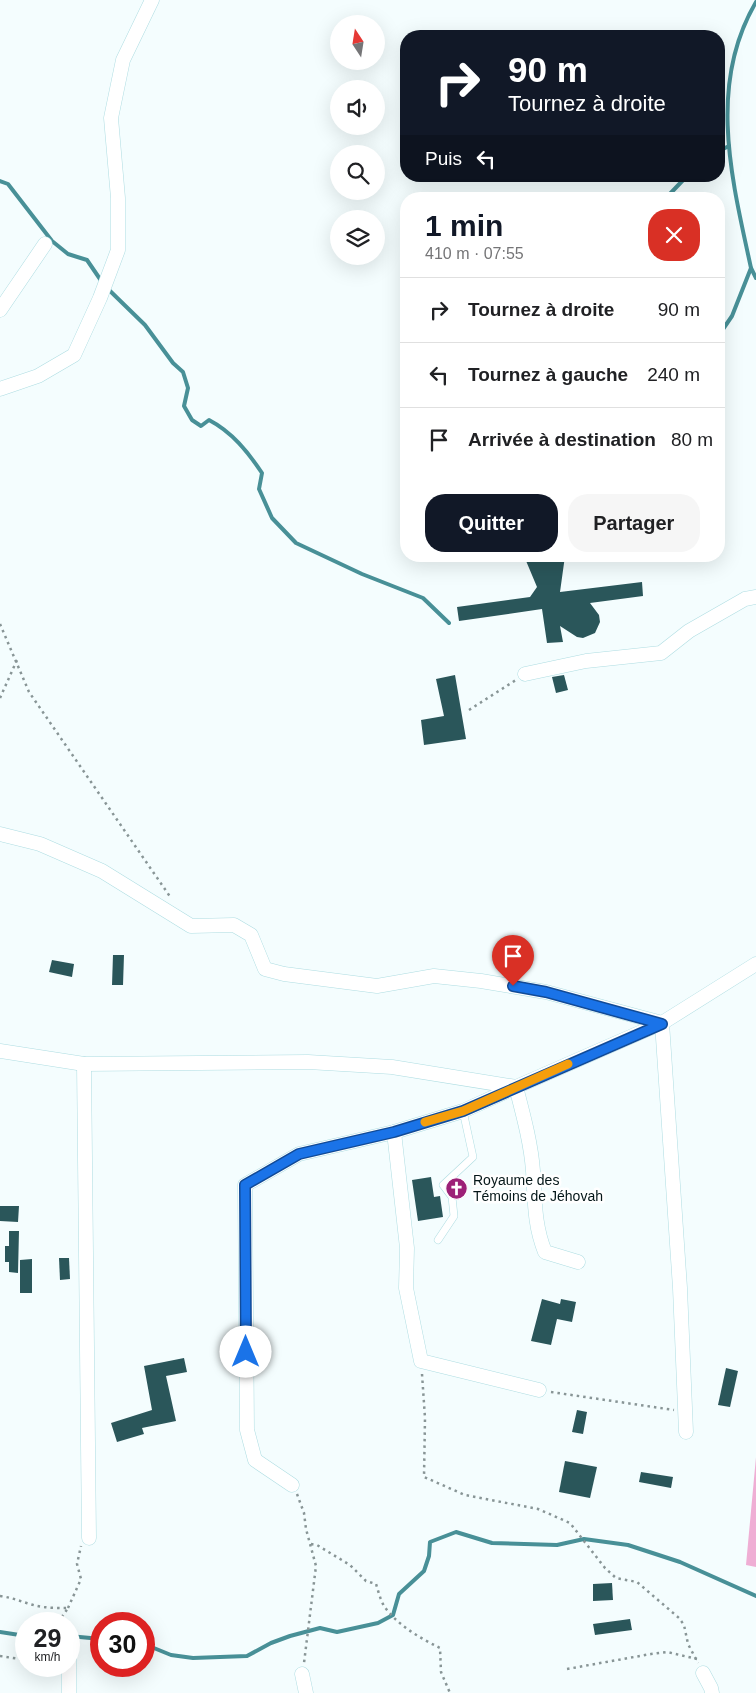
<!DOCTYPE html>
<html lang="fr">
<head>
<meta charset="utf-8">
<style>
  :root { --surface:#fff; --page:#f6f6f6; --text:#202124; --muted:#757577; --line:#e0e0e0; --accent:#111827 }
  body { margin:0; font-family:Helvetica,sans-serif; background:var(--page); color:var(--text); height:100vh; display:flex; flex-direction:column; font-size:19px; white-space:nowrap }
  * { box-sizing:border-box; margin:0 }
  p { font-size:16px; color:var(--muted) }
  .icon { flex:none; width:28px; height:28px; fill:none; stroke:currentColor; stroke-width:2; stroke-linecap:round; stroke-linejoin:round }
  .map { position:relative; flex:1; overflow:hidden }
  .side { position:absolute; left:400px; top:192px; width:325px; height:370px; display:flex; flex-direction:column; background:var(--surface); border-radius:20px; box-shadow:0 5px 20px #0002 }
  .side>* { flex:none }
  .banner { position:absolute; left:400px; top:30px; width:325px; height:152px; border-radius:20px; box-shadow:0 5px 20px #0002; background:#111827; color:#fff; overflow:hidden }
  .needle { width:32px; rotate:348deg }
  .controls { position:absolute; left:330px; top:15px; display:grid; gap:10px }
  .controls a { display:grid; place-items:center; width:55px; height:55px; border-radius:50%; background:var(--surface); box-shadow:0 5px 20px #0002; font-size:25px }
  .speed { position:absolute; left:15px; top:1612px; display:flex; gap:10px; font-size:25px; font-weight:700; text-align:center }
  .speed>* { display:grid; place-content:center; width:65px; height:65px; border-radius:50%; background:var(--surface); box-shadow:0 5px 20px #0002; line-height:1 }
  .speed small { font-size:12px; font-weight:400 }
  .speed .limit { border:8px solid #d22; background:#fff; color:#111 }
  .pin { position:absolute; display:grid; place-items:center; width:42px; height:42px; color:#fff; margin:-51px -21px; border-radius:50% 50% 50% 0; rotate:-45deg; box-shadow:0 0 5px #0007 }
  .pin .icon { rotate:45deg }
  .me { position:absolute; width:55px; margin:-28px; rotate:0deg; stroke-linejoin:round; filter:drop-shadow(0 0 4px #0008) }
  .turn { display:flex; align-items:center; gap:18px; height:105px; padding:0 25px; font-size:22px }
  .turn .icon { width:65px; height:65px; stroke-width:2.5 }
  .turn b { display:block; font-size:35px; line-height:42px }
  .then { display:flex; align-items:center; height:48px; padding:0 25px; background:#0003; gap:10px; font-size:19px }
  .round { display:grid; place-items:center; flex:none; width:52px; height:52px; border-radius:20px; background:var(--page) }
  .head { display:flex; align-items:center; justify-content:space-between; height:85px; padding:0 25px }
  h1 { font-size:30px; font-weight:700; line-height:38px; color:var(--accent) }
  .primary-button { display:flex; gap:10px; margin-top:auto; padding:10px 25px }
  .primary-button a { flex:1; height:58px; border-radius:20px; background:var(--accent); color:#fff; font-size:20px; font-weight:700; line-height:58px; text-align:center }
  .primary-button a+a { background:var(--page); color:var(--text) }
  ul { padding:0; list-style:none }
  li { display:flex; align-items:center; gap:15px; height:65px; padding:0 25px; border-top:1px solid var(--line) }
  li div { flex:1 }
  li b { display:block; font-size:19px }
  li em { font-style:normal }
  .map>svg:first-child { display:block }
</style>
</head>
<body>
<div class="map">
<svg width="756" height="1693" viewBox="0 0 756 1693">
  <rect width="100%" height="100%" fill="#f4fdfe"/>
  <polygon fill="#efaed4" points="756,1457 756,1567 746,1565"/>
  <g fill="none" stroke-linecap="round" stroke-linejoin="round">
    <g stroke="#489097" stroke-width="4">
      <path d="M 756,2 C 707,85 732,180 751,268 L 756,278"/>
      <polyline points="719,151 729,146"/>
      <polyline points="0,181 8,184 52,241 68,254 87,260 102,282"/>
      <polyline points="665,199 687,176"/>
      <path d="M 107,288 L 145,325 L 173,363 L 183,372 L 188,388 L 184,406 L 192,420 L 201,426 L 209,420 C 232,432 248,452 262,473 L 259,489 L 272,518 L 296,543 L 362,574 L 423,598 L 449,623"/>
      <polyline points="719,335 732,316 751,268"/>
      <polyline points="0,1632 26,1636"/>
      <polyline points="69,1636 101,1639"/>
      <polyline points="144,1644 171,1655 193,1658 247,1656 271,1643 290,1636 320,1628 337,1632 378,1623 393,1615 399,1594 424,1571 429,1556 430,1542 456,1532 492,1543 557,1545 584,1539 628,1545 680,1562 756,1596"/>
    </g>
  </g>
  <g fill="#2a565a">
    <polygon points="524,556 565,556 560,592 642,582 643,596 590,603 599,615 600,622 595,633 583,638 577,637 560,626 563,642 547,643 542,609 459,621 457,607 530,597 537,587"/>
    <polygon points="455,675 466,739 424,745 421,720 444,716 436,679"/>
    <polygon points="564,675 568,690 556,693 552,677"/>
    <polygon points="113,955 124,955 123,985 112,985"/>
    <polygon points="52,960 74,964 72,977 49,972"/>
    <polygon points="431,1177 434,1197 440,1196 443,1217 418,1221 412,1180"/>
    <polygon points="0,1206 19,1206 18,1222 0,1221"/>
    <polygon points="9,1231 19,1231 18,1273 9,1272 9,1262 5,1262 5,1246 9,1246"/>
    <polygon points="59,1258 69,1258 70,1279 60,1280"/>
    <polygon points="32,1259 32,1293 20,1293 20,1260"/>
    <polygon points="542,1299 560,1304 561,1299 576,1302 572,1322 557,1319 551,1345 531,1341"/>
    <polygon points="184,1358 187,1372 166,1376 176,1421 142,1428 144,1434 117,1442 111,1423 152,1410 144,1366"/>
    <polygon points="726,1368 738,1371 730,1407 718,1405"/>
    <polygon points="577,1410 587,1412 583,1434 572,1432"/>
    <polygon points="565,1461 597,1467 590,1498 559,1492"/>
    <polygon points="641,1472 673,1477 671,1488 639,1482"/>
    <polygon points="612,1583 613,1600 593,1601 593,1584"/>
    <polygon points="630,1619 632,1630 595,1635 593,1624"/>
  </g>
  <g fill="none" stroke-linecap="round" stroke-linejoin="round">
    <defs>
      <polyline id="lane" points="438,1240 454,1216 452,1197 443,1185 473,1157 463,1111"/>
      <g id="street">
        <polyline points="0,310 45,244"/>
        <polyline points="0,389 38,376 74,355 100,298 118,250 118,198 111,118 123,60 152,0"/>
        <polyline points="525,674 586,661 661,653 689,631 745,599 756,597"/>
        <polyline points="0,834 40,844 102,871 191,926 234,925 251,935 265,969 284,974 377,986 434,976 481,981 546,992 662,1023 680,1288 686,1432"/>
        <polyline points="0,1051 84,1064 308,1062 392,1067 516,1087 662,1023 756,964"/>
        <polyline points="84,1064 89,1538"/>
        <polyline points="394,1132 407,1248 406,1288 421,1361 539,1390"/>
        <path d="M 292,1485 L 255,1460 L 247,1430 L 245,1185 L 299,1154 L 394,1132 L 463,1111 L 516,1087 C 523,1114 531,1143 533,1171 C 535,1200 534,1225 545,1252 L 578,1262"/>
        <polyline points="703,1673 711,1688 712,1693"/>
        <polyline points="302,1674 306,1693"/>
        <polyline points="69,1693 69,1648"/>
      </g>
    </defs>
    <use href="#lane" stroke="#aedde2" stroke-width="8"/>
    <use href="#street" stroke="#aedde2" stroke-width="15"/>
    <g stroke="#889596" stroke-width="2.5" stroke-dasharray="2.5 4" stroke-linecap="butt">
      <polyline points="0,624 29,692 171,898"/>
      <polyline points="0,698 17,660"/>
      <polyline points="469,710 516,680"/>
      <polyline points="422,1374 425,1418 424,1477 465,1495 538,1509 570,1523 605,1568 616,1578 637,1582 679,1618 684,1625 688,1644 698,1663"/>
      <polyline points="551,1392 674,1410"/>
      <polyline points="297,1494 304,1513 306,1529 316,1566 304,1663"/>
      <path d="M 311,1544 L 317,1545 L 350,1565 L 366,1581 L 376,1584 C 378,1590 380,1599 384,1606 C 397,1625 420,1638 440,1648 L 441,1672 L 450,1693"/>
      <path d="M 0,1596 C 16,1598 28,1605 43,1607 C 51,1608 60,1608 68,1608 L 57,1624"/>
      <polyline points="68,1608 81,1579 77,1564 81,1546"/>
      <polyline points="0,1656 26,1660"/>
      <polyline points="567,1669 651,1654 667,1652 697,1659"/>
    </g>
    <use href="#lane" stroke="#fff" stroke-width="7"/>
    <use href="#street" stroke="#fff" stroke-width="14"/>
  </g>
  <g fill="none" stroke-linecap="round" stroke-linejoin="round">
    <defs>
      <polyline id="route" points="246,1352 245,1185 299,1154 394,1132 463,1111 662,1024 546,992 513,986"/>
    </defs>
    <use href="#route" stroke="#114b97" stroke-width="12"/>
    <use href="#route" stroke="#1a73e8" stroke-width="9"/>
    <polyline stroke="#f59e0b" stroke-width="9" points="425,1122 463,1111 568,1064"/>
  </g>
  <defs>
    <symbol id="church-disc" viewBox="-11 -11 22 22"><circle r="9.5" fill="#9c2077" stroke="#fff"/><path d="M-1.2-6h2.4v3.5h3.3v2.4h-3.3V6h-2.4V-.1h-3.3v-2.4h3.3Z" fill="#fff"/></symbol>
  </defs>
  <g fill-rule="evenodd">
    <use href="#church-disc" x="444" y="1176" width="25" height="25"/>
  </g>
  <g text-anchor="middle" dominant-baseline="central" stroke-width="5" stroke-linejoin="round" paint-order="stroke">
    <g font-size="14" fill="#041618" stroke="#fff" text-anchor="start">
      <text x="473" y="1180">Royaume des<tspan x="473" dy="16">Témoins de Jéhovah</tspan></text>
    </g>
  </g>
</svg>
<div class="controls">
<a><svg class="needle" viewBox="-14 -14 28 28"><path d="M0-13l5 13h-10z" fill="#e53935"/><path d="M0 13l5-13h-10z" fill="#757577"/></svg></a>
<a><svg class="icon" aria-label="sound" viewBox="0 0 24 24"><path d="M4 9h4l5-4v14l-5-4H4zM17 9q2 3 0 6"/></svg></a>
<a><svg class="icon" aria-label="search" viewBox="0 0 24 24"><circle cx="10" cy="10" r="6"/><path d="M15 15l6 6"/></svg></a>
<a><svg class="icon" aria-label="layers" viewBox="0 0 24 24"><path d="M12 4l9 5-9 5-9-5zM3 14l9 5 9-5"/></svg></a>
</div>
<div class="speed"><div>29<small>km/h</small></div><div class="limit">30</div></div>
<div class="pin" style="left:513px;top:986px;background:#d93025"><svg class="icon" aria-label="arrive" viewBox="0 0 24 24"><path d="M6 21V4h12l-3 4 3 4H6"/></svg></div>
<svg class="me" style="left:246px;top:1352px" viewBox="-20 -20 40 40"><circle r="19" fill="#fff"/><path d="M0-13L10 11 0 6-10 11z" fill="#1a73e8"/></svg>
<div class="banner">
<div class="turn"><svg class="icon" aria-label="right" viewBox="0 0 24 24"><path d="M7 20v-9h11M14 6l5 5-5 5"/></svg><div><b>90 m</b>Tournez à droite</div></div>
<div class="then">Puis<svg class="icon" aria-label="left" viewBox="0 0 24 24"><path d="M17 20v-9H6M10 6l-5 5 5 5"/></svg></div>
</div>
<section class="side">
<div class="head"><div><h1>1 min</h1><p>410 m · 07:55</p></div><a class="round" style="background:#d93025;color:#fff"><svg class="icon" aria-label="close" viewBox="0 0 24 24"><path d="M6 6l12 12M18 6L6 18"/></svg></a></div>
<ul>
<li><svg class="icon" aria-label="right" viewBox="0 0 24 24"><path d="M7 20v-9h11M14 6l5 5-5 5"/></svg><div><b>Tournez à droite</b></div><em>90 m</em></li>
<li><svg class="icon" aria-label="left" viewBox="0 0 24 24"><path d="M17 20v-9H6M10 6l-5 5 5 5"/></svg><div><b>Tournez à gauche</b></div><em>240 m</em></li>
<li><svg class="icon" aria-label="arrive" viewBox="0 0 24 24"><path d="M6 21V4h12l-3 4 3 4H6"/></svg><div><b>Arrivée à destination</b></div><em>80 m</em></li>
</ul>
<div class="primary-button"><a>Quitter</a><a>Partager</a></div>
</section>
</div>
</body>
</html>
